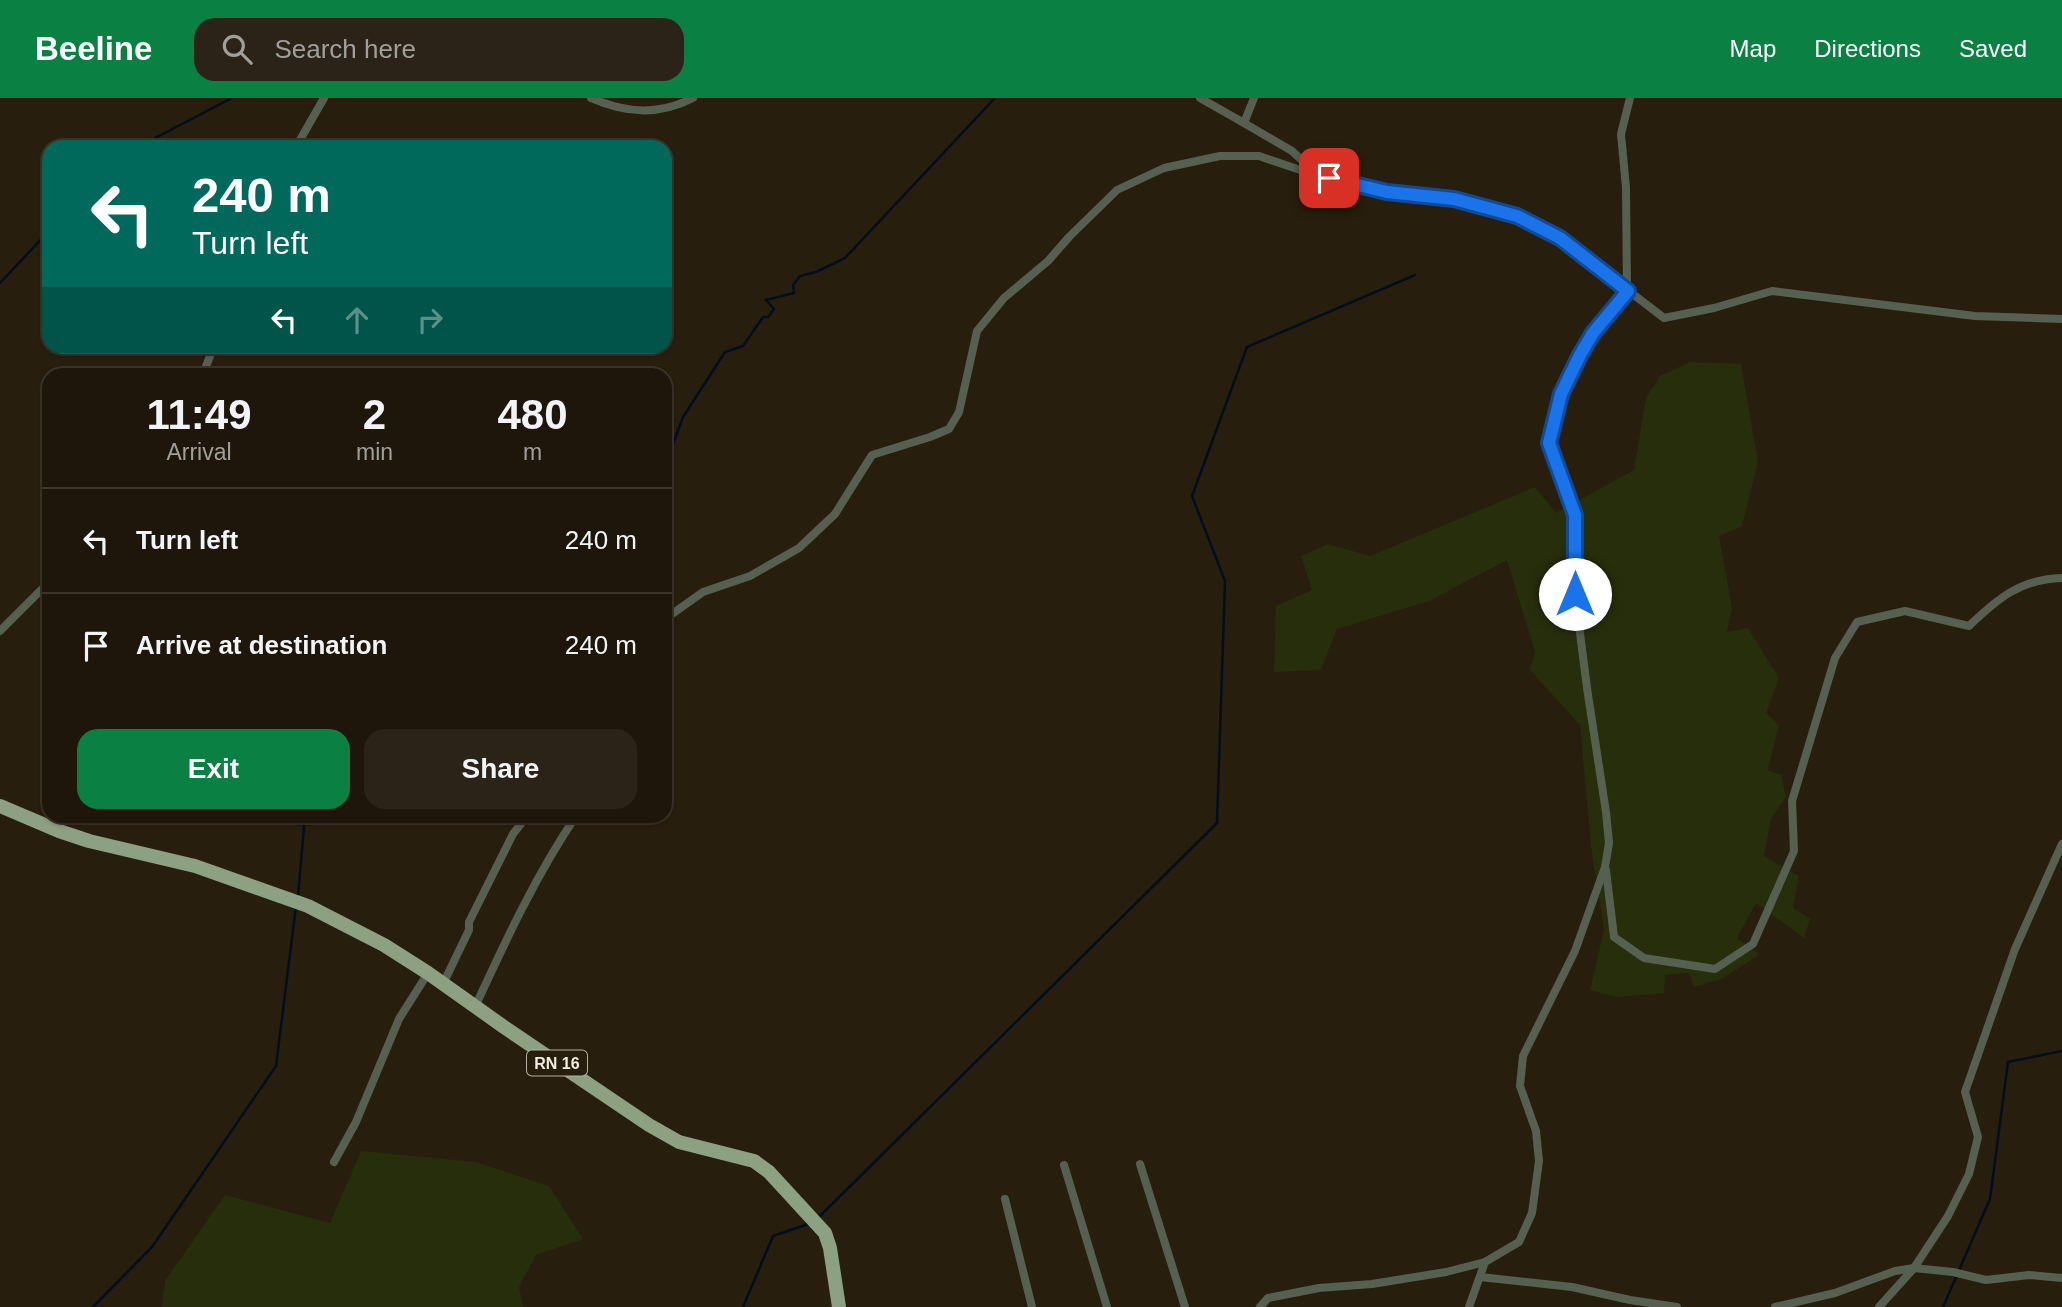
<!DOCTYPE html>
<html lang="en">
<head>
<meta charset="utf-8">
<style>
  :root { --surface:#1e160a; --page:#2b2318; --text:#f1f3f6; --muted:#a19f9c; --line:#3c352b; --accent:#0b8043 }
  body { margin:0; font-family:Helvetica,sans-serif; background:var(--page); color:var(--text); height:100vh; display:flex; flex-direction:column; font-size:26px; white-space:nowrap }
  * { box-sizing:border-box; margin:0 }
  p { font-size:23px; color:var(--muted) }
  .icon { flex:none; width:38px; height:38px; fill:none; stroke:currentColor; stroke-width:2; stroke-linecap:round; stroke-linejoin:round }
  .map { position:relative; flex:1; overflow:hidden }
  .drawer { position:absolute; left:42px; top:270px; width:630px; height:455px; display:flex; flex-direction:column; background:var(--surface); border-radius:21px; box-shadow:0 2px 5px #0004,0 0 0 2px var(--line) }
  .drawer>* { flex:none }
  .guide { position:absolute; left:42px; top:42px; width:630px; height:214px; border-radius:21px; box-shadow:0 2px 5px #0004,0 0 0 2px var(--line); background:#00695c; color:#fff; overflow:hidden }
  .pin { position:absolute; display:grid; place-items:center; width:60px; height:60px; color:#fff; margin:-30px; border-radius:14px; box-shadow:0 4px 10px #0006 }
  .me { position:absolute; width:77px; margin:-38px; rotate:0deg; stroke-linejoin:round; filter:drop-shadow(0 0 5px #0008) }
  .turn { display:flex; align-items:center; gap:24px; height:147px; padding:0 35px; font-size:32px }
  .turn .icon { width:91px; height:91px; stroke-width:2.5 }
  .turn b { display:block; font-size:49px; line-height:60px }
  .lanes { display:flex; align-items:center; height:66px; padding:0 35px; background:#0003; justify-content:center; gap:35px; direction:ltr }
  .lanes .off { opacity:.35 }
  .eta { display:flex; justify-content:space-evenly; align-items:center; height:119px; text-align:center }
  .eta b { font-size:42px; font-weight:700; line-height:49px }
  .button { display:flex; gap:14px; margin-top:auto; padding:14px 35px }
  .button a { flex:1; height:80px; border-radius:21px; background:var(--accent); color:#fff; font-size:28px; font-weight:700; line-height:80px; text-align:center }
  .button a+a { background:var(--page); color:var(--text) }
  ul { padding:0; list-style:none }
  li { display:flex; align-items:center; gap:21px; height:105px; padding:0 35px; border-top:2px solid var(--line) }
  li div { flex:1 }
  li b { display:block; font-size:26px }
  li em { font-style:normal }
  header { display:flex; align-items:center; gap:42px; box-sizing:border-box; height:98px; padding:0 35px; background:var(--accent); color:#fff }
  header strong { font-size:33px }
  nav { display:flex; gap:38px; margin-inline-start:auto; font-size:24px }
  .search { width:490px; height:63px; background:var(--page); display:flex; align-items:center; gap:18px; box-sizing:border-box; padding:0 24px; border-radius:21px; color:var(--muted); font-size:26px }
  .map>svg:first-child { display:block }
</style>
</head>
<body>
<header>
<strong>Beeline</strong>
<div class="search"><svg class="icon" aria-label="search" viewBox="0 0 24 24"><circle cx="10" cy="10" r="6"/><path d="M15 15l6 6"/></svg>Search here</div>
<nav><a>Map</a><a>Directions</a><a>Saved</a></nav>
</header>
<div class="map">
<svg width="2062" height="1209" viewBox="0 0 2062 1209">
  <rect width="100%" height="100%" fill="#281e0e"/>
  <g fill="#272e0b">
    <polygon points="1690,264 1741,266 1758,364 1742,428 1719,438 1732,510 1727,534 1748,530 1779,580 1766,615 1779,627 1768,672 1781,677 1786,699 1771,721 1764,758 1799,778 1793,810 1810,821 1804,840 1756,805 1737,840 1760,856 1722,881 1694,889 1689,875 1665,877 1664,895 1617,899 1590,892 1604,832 1591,748 1580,627 1530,572 1535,554 1507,462 1429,503 1337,531 1321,572 1274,574 1276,508 1312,492 1301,458 1328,446 1370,458 1535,389 1556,415 1634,372 1646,300 1660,278"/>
    <polygon points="361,1053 476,1064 549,1088 583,1141 536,1157 519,1189 523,1209 162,1209 165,1183 225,1097 330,1125"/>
  </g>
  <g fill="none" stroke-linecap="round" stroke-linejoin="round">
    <g stroke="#000e1d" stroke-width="2.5">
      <polyline points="138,49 230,1"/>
      <polyline points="0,185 49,133"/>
      <polyline points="665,368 683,319 725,254 743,248 763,219 768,219 774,211 766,202 794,195 793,187 800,178 816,174 845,160 995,0"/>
      <polyline points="298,798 305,718"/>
      <polyline points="819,1119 1217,725 1225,483 1192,398 1247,249 1415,177"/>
      <polyline points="93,1209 152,1149 276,968 296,808"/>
      <polyline points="743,1209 773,1138 811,1125"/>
      <polyline points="1943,1209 1990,1101 2008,964 2062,953"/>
    </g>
    <g stroke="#566051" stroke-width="8">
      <path d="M 591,0 C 626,15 658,18 693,0"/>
      <polyline points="1200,0 1244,25"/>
      <polyline points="1254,0 1244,25 1292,53 1319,78 1387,94 1454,101 1517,118 1560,140 1664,220 1714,210 1772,193 1975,218 2062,221"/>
      <polyline points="296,49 324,0"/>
      <polyline points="203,276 214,248"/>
      <polyline points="665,521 703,494 750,478 799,450 835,416 872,357 930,339 949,331 959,314 977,233 1004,200 1048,163 1069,139 1117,92 1164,70 1220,58 1259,58 1315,77"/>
      <polyline points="0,533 49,484"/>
      <path d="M 1606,772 L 1614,839 L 1644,860 L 1715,871 L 1753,846 L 1794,753 L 1792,703 L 1835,560 L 1857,524 L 1905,513 L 1969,528 C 1998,500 2021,481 2062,480"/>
      <polyline points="443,886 469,832 469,824 513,736 527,718"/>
      <path d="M 475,909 C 505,844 536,777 576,718"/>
      <polyline points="334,1064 356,1024 399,921 428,875"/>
      <polyline points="1140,1066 1185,1209"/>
      <polyline points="1064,1067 1107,1209"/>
      <polyline points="1005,1101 1032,1209"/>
      <polyline points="1480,1179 1572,1189 1630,1202 1677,1209"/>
      <polyline points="1260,1209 1268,1200 1319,1190 1372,1186 1446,1174 1485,1164 1519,1144 1532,1115 1539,1063 1536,1033 1520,988 1523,958 1575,853 1605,769 1609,745 1606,714 1587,590 1575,496 1575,417 1549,345 1561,296 1580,257 1593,235 1627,193 1626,90 1621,36 1630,0"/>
      <polyline points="1469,1209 1485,1164"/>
      <polyline points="1775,1209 1835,1195 1895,1173 1914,1170 1953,1174 1986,1182 2029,1177 2062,1180"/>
      <polyline points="1879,1209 1914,1170 1948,1118 1969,1076 1978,1039 1965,994 2015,851 2062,746"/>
    </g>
    <polyline stroke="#8ca082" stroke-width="14" points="0,708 59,733 89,743 195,768 308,808 384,847 428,875 504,929 649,1027 679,1044 754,1063 769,1074 825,1135 830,1150 839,1209"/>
  </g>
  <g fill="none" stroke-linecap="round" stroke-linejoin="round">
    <defs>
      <polyline id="route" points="1329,80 1387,94 1454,101 1517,118 1560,140 1628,193 1593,235 1580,257 1561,296 1549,345 1575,417 1575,496"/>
    </defs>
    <use href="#route" stroke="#114b97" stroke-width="18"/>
    <use href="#route" stroke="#1a73e8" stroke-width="12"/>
  </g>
  <g text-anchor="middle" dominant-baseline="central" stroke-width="7" stroke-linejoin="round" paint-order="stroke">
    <rect fill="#281e0e" stroke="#b6aea2" stroke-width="2" x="527" y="952.5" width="60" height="25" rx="5"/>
    <g font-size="16" font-weight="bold" fill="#f3ece2">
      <text x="557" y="965">RN 16</text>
    </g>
  </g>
</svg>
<div class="pin" style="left:1329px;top:80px;background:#d93025"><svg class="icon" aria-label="arrive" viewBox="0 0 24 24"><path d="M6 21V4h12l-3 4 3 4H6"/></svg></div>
<svg class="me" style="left:1575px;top:496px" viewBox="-20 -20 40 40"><circle r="19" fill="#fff"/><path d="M0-13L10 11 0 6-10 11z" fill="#1a73e8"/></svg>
<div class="guide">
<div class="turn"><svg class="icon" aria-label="left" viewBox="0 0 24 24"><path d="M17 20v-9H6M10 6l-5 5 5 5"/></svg><div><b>240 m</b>Turn left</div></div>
<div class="lanes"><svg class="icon" aria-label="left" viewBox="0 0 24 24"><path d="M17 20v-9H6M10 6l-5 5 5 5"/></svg><svg class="icon off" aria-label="ahead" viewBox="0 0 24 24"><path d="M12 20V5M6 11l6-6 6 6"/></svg><svg class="icon off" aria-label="right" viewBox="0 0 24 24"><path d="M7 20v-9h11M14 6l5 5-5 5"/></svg></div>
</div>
<section class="drawer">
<div class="eta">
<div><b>11:49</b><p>Arrival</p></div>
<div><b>2</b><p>min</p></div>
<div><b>480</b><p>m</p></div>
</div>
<ul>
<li><svg class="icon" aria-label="left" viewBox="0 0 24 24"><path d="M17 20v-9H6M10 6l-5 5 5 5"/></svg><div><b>Turn left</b></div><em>240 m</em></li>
<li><svg class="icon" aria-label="arrive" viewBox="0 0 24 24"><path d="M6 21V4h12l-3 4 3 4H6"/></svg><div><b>Arrive at destination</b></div><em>240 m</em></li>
</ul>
<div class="button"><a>Exit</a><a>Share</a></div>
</section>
</div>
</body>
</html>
